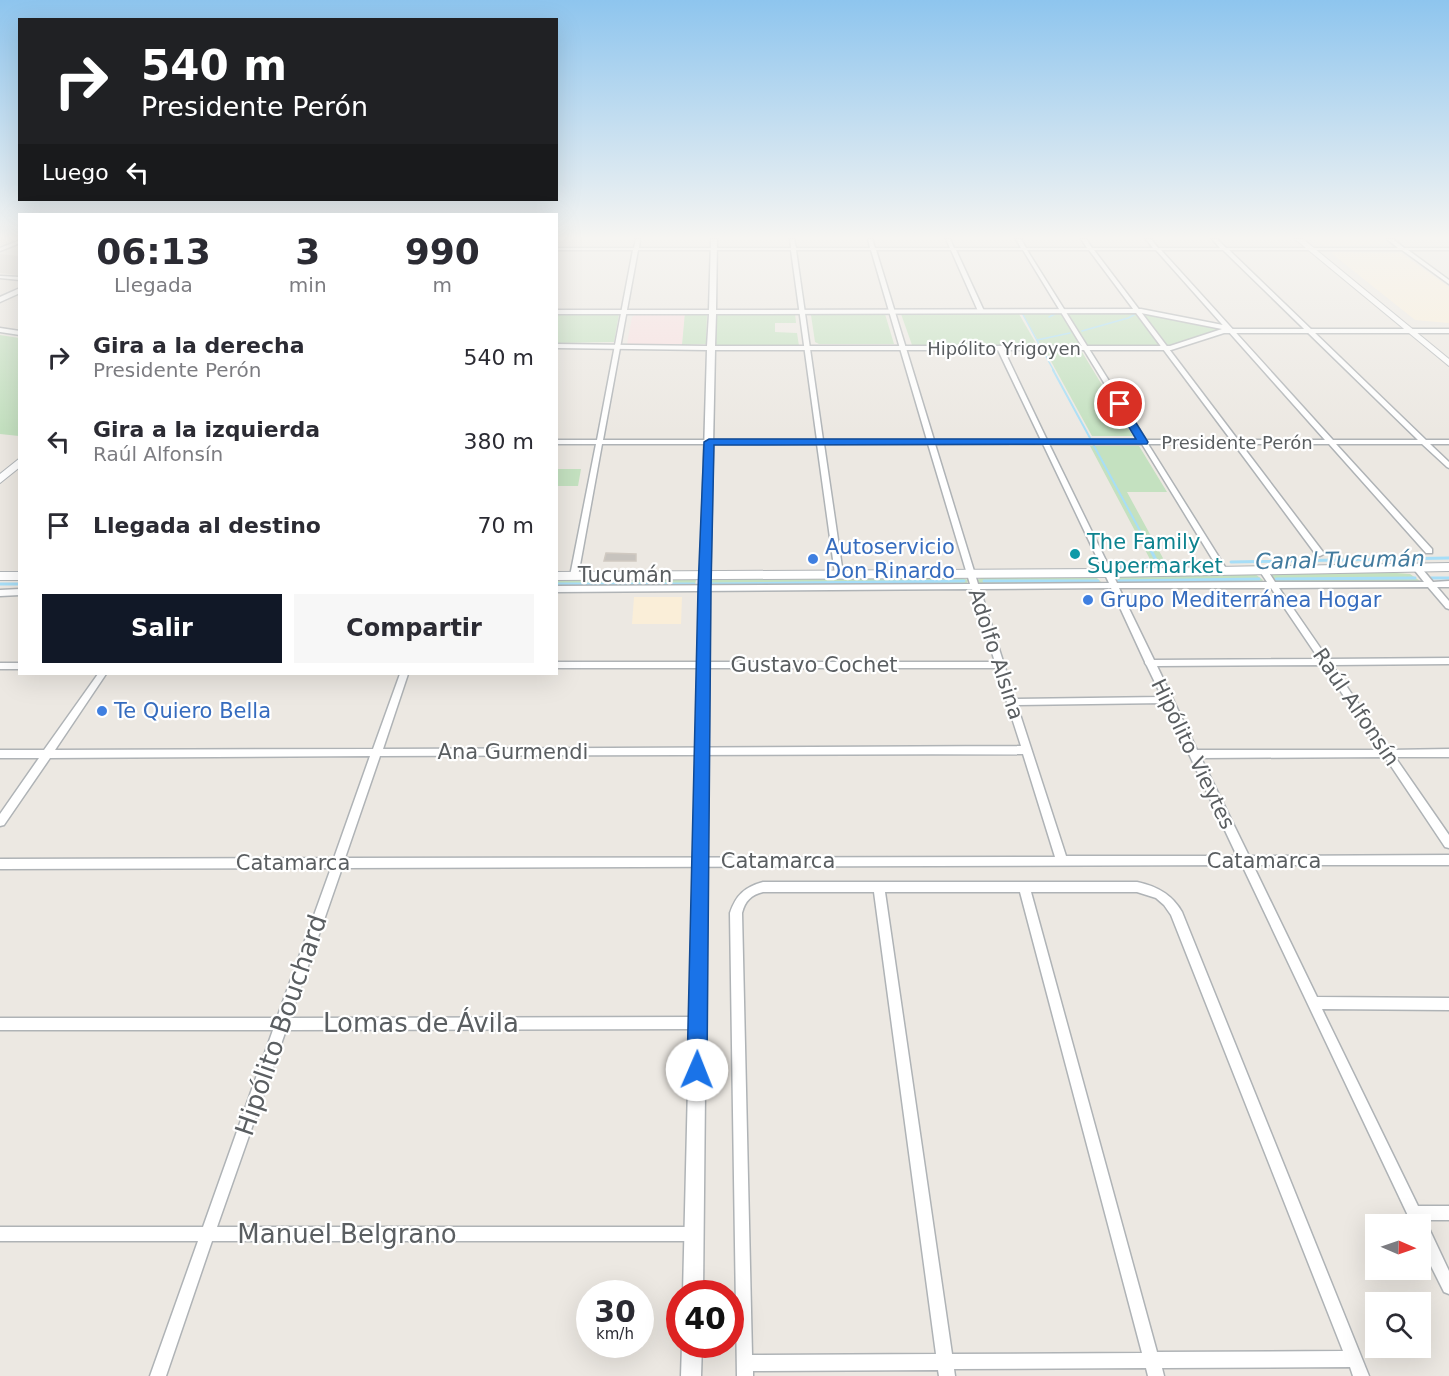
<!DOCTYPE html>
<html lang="es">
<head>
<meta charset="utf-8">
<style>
  :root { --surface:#fff; --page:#f7f7f7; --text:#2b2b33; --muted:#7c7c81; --accent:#111827 }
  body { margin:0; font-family:"DejaVu Sans",sans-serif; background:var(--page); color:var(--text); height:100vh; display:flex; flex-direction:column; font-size:22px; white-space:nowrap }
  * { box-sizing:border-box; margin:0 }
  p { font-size:20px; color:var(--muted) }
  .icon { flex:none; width:33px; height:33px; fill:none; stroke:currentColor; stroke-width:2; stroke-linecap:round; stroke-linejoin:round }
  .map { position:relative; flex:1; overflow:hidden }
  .sheet { position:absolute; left:18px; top:213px; width:540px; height:462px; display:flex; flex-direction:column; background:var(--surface); border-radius:0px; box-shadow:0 6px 24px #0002 }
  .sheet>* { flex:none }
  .banner { position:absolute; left:18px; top:18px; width:540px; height:183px; border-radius:0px; box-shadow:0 6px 24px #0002; background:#202124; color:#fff; overflow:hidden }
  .needle { width:39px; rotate:92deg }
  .fabs { position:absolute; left:1365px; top:1214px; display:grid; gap:12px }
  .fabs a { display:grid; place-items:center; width:66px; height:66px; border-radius:0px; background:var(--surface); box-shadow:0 6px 24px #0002; font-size:30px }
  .speed { position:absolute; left:576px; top:1280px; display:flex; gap:12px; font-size:30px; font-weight:700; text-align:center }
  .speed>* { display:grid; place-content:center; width:78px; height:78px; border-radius:50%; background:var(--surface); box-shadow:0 6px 24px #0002; line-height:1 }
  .speed small { font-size:15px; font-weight:400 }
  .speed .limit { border:9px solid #d22; background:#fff; color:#111 }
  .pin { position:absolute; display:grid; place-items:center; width:51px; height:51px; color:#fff; margin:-26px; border:3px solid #fff; border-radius:50%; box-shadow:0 2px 6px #0007 }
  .me { position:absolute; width:66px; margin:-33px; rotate:1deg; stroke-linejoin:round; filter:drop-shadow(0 0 4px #0008) }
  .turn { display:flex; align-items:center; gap:21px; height:126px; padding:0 24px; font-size:27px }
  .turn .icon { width:78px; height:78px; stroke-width:2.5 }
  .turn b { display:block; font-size:42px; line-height:51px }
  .then { display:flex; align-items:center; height:57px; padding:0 24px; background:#0003; gap:12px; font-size:22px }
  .eta { display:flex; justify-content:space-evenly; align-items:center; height:102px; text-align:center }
  .eta b { font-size:36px; font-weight:800; line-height:42px }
  .cta { display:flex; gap:12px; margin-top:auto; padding:12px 24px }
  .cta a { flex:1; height:69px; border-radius:0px; background:var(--accent); color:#fff; font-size:24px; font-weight:800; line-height:69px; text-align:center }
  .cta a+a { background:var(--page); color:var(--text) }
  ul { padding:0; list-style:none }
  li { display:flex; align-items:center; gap:18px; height:84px; padding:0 24px }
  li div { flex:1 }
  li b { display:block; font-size:22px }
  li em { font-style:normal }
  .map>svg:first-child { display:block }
</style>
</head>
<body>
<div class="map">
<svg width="1449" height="1376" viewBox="0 0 1449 1376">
  <rect width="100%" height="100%" fill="#ece8e2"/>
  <g fill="#faeed8">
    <polygon points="1313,239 1382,239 1388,244 1324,246"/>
    <polygon points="1333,252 1401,253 1449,287 1449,323 1415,320 1331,253"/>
    <polygon points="634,597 682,597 681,624 632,624"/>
  </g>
  <polygon fill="#dbd7d0" points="0,254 19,256 19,275 0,273"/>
  <polygon fill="#f8dedf" points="638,314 685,314 682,344 627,344 632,317"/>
  <g fill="#c4e1c0">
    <polygon points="1021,311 1136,311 1165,348 1042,348"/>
    <polygon points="685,312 707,313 706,344 682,345"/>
    <polygon points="1140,312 1218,328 1221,329 1167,346"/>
    <polygon points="717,313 795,313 796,323 775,323 775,332 797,333 799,346 716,346"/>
    <polygon points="557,314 619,314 614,342 557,343"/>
    <polygon points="814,314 885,314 894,344 819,344 815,342 811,315"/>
    <polygon points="901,314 1019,314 1037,345 912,345"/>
    <polygon points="0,335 19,338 19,436 0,434"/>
    <polygon points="1046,352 1082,352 1133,436 1092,436"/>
    <polygon points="1090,446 1139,446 1167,492 1127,492 1164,560 1152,563"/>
    <polygon points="557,469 581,469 578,486 557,486"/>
    <polygon points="1370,571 1410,574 1420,581 1282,583 1276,583 1270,577 1276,572"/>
    <polygon points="1255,574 1263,580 1261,583 1116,584 1112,577"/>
    <polygon points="1095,576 1102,583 980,584 977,580 983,577"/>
    <path d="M 960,577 L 968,580 L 967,584 L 712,587 L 708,582 C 720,572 747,578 762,579 C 828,580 894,578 960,577 Z"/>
    <polygon points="556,579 692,579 696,580 695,585 557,587"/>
  </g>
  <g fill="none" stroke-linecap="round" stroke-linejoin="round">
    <g stroke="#a7def7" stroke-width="1.5">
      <polyline points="1139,309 1172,315"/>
      <polyline points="1021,311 1040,346"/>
      <polyline points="1049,317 1057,313"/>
      <polyline points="1082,331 1128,318 1134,315 1134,312"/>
      <polyline points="1037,340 1070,333"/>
      <polyline points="1043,351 1054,371"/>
    </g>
    <g stroke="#a7def7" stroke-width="2">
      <polyline points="1053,370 1090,438"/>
      <polyline points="1093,444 1144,538"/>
    </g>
    <g stroke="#a7def7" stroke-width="3">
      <polyline points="1144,537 1156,560 1164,565"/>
      <polyline points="1231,562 1449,558"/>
      <polyline points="1116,567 1208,562"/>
      <polyline points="1431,578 1449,578"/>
      <polyline points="1276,579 1415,578"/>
      <polyline points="984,581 1098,581"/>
      <polyline points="1116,581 1259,579"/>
      <polyline points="0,584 20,584"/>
      <polyline points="556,584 694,584"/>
      <polyline points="712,584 964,581"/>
    </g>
  </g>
  <polygon fill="#c7c3be" stroke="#d0c9c1" stroke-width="1.5" points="606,553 636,554 636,561 604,561"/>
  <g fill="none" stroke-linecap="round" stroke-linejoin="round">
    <defs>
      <g id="minor">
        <path d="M 636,239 L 640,239 L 639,248 L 791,248 L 790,239 L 794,239 L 796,248 L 870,248 L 868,239 L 872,239 L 875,248 L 950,248 L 946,239 L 950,239 L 954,248 L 1021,248 L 1016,239 L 1021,239 L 1026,248 L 1087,248 L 1081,239 L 1086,239 L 1092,248 L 1153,248 L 1146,239 L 1151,239 L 1158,248 L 1220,248 L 1212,239 L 1217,239 L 1226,248 L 1398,248 L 1387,239 L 1393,239 L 1404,248 L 1449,248 L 1449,250 L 1408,250 L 1449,280 L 1449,284 L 1402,250 L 1229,250 L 1426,440 L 1449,440 L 1449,444 L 1430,444 L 1449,462 L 1449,468 L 1447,467 L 1422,444 L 1336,444 L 1432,549 L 1432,553 L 1426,553 L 1329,444 L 1241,444 L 1323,552 L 1324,554 L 1320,556 L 1317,556 L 1234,444 L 1148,444 L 1227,570 L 1223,572 L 1219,570 L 1142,444 L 1049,444 L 1117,583 L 1267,582 L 1259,570 L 1263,568 L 1266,568 L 1275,582 L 1424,582 L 1412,567 L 1416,565 L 1419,565 L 1433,582 L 1449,581 L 1449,587 L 1437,587 L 1449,601 L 1449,609 L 1446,608 L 1428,587 L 1279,588 L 1328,659 L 1449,658 L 1449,664 L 1332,665 L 1390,750 L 1449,749 L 1449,757 L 1395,757 L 1449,835 L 1449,848 L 1445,847 L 1385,757 L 1201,758 L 1249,856 L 1449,855 L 1449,865 L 1253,865 L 1317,997 L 1449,998 L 1449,1010 L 1322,1009 L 1418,1206 L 1449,1206 L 1449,1220 L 1425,1220 L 1449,1271 L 1449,1294 L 1444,1292 L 1420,1244 L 1420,1224 L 1412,1224 L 1242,865 L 342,868 L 290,1018 L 698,1017 L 702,1019 L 704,1023 L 702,1027 L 698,1029 L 286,1030 L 217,1227 L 694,1227 L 699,1229 L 701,1234 L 699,1239 L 694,1241 L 212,1241 L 166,1376 L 150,1376 L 198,1241 L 0,1241 L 0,1227 L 203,1227 L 273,1030 L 0,1030 L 0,1018 L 277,1018 L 331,868 L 0,869 L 0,859 L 334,858 L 370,756 L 50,758 L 4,825 L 0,826 L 0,814 L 39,758 L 0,758 L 0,750 L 44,750 L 98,674 L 106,674 L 55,750 L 373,749 L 400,674 L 408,674 L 383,749 L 1021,746 L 996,668 L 556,668 L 556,662 L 995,662 L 972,589 L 556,592 L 556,586 L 970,584 L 928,444 L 824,444 L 843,574 L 839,576 L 835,574 L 817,444 L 602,444 L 578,576 L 577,578 L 571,578 L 570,576 L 596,444 L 556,444 L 556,440 L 597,440 L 633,250 L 556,250 L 556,248 L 634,248 ZM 638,250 L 791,250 L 817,440 L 603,440 ZM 796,250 L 871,250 L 927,440 L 823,440 ZM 876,250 L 951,250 L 978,311 L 981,313 L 984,311 L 956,250 L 1023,250 L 1139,440 L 1047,440 L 1003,348 L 1000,346 L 997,348 L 1041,440 L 934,440 ZM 1027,250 L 1089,250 L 1231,440 L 1146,440 ZM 1094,250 L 1156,250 L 1325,440 L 1238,440 ZM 1161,250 L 1223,250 L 1418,440 L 1333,440 ZM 935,444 L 1043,444 L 1109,583 L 978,584 ZM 1111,588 L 1145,662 L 1145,663 L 1147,666 L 1162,697 L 1015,699 L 980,589 ZM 1119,588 L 1271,588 L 1319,659 L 1154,660 ZM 1323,665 L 1380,750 L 1197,750 L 1157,666 ZM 1165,703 L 1237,856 L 1066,856 L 1017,705 ZM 1023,754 L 1055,857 L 345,858 L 380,756 Z"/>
        <polygon points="20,240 20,243 0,251 0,248"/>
        <polygon points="0,276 20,277 20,280 0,278"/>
        <polygon points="0,328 20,331 20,335 0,332"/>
        <polygon points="20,589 20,595 0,596 0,590"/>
        <rect x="0" y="663" width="20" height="6"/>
        <path d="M 763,882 L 1137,882 C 1156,886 1172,894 1182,912 L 1369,1376 L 1353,1376 L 1350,1367 L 1162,1368 L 1164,1376 L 1148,1376 L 1146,1368 L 954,1369 L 955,1376 L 939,1376 L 938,1370 L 753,1371 L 753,1376 L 737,1376 L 730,913 C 736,895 745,887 763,882 ZM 763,892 L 874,892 L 936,1354 L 752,1355 L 742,913 C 745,901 751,895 763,892 ZM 885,892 L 1020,892 L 1142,1353 L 952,1354 ZM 1031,892 L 1137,892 L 1156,898 L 1164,905 L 1171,915 L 1343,1351 L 1157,1352 Z"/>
      </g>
      <g id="tertiary">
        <path d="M 711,239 L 717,239 L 716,310 L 1141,309 L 1228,326 L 1231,329 L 1449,329 L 1449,333 L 1224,333 L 1171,350 L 715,350 L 710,589 L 703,1293 L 683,1293 L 700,589 L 707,350 L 556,348 L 556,344 L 707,346 L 709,314 L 556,314 L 556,310 L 709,310 ZM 1141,313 L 1222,329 L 1170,346 L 715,346 L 716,314 Z"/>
        <polygon points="20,288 20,293 0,302 0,297"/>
        <polygon points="682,1344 702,1344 701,1376 681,1376"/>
      </g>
      <g id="secondary">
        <polygon points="1295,239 1303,239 1449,359 1449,366"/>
        <polygon points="20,458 20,467 0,483 0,474"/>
        <polygon points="1449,563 1449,571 1106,577 556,580 556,572 1106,569"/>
        <rect x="0" y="572" width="20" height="8"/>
      </g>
    </defs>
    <use href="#minor" stroke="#afb3b6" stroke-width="3"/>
    <use href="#tertiary" stroke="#afb3b6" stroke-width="3"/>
    <use href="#secondary" stroke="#b1b5b8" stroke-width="2"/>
    <use href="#minor" fill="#fff" fill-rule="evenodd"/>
    <use href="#tertiary" fill="#fff" fill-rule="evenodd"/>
    <use href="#secondary" fill="#fff" fill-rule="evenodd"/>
  </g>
  <linearGradient id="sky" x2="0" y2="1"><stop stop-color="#8ec5ee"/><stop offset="0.55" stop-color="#f6f5f2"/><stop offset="1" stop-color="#f6f5f2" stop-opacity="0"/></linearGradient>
  <rect width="1449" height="432" fill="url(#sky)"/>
  <polygon fill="#1a73e8" stroke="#114b97" stroke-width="1.5" points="1117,402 1123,402 1148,442 1147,444 714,445 711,589 707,1070 704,1076 697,1079 690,1076 687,1070 698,589 704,442 709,439 1136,439 1115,404"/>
  <circle fill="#0f9aa8" stroke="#fff" stroke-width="2" cx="1075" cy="554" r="6"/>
  <g fill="#3f7fe0" stroke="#fff" stroke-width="2">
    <circle cx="813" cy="559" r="6"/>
    <circle cx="1088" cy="600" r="6"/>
    <circle cx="102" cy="711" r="6"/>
  </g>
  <g text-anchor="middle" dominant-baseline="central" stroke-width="4.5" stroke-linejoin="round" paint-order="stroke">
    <g font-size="18" fill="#5a5e61" stroke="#fff">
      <text x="1004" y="348">Hipólito Yrigoyen</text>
      <text x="1237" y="442">Presidente Perón</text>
    </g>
    <g font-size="21" fill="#0d838f" stroke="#fff" text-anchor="start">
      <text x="1087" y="542">The Family<tspan x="1087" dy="24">Supermarket</tspan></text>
    </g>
    <g font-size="21" fill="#366cbe" stroke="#fff" text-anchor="start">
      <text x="825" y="547">Autoservicio<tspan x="825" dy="24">Don Rinardo</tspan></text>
      <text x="1100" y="600">Grupo Mediterránea Hogar</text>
      <text x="114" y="711">Te Quiero Bella</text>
    </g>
    <g font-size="21" fill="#5a5e61" stroke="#fff">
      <text x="625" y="575">Tucumán</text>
      <text transform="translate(996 654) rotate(72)">Adolfo Alsina</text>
      <text x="814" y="665">Gustavo Cochet</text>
      <text transform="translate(1356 707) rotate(56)">Raúl Alfonsín</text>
      <text x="513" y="752">Ana Gurmendi</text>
      <text transform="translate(1193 754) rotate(64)">Hipólito Vieytes</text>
      <text x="778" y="861">Catamarca</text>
      <text x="1264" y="861">Catamarca</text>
      <text x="293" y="863">Catamarca</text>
    </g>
    <g font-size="22" font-style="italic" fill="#437b9e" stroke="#fff">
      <text transform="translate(1340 560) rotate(-1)">Canal Tucumán</text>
    </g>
    <g font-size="26" fill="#5a5e61" stroke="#fff">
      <text x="421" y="1023">Lomas de Ávila</text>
      <text transform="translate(281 1025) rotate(-71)">Hipólito Bouchard</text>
      <text x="347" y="1234">Manuel Belgrano</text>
    </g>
  </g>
</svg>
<div class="fabs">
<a><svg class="needle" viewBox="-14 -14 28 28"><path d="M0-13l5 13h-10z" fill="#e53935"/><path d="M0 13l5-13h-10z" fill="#7c7c81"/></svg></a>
<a><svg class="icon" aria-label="search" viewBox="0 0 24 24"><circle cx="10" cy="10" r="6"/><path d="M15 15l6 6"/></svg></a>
</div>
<div class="speed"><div>30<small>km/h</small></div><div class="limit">40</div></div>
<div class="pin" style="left:1120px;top:404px;background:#d93025"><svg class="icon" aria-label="arrive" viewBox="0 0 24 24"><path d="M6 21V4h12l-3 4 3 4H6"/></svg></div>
<svg class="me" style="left:697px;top:1070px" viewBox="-20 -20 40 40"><circle r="19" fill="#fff"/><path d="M0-13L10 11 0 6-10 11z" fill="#1a73e8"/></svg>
<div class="banner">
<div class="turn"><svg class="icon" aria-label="right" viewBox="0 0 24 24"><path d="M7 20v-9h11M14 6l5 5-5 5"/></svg><div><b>540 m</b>Presidente Perón</div></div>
<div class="then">Luego<svg class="icon" aria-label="left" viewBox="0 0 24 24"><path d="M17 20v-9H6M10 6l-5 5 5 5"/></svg></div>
</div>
<section class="sheet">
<div class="eta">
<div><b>06:13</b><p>Llegada</p></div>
<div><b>3</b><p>min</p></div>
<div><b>990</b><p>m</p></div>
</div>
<ul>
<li><svg class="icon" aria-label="right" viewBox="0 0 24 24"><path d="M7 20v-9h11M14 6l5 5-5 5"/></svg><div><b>Gira a la derecha</b><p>Presidente Perón</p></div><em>540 m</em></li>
<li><svg class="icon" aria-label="left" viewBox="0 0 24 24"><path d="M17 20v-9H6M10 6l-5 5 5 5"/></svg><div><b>Gira a la izquierda</b><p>Raúl Alfonsín</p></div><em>380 m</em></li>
<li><svg class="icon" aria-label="arrive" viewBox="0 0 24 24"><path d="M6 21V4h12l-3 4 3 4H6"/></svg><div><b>Llegada al destino</b></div><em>70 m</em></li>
</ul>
<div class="cta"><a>Salir</a><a>Compartir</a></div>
</section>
</div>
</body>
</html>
